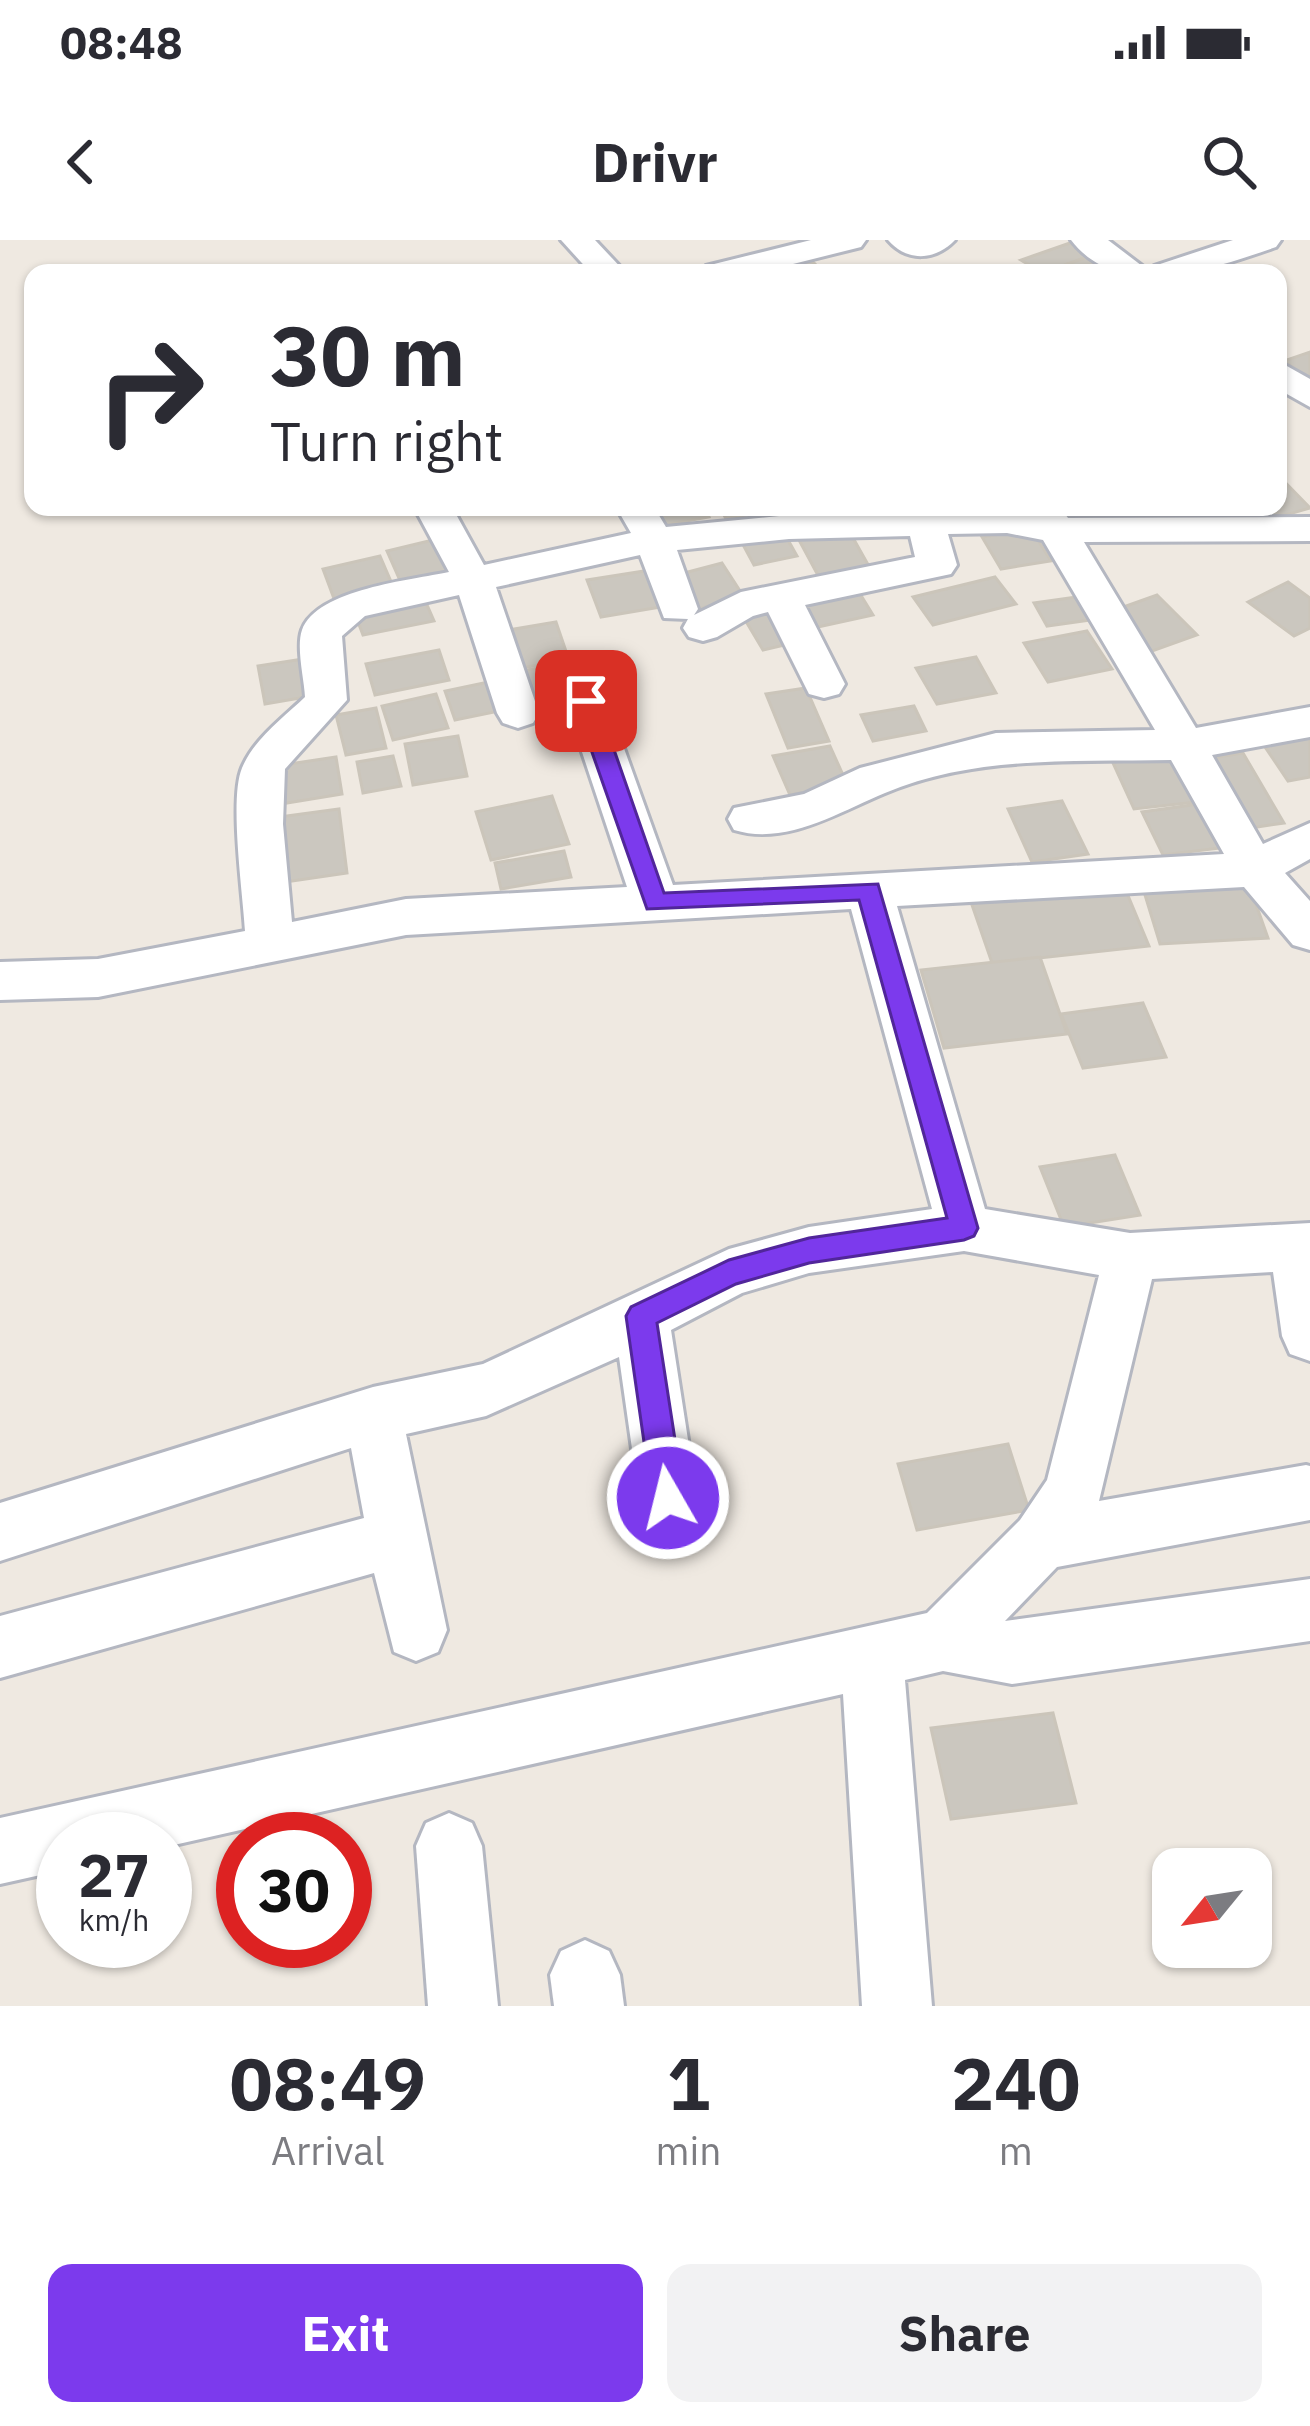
<!DOCTYPE html>
<html lang="en">
<head>
<meta charset="utf-8">
<style>
  :root { --surface:#fff; --page:#f2f2f3; --text:#2b2b33; --muted:#7c7c81; --accent:#7c3aed }
  body { margin:0; font-family:"IBM Plex Sans",sans-serif; background:var(--page); color:var(--text); height:100vh; display:flex; flex-direction:column; font-size:45px; white-space:nowrap }
  * { box-sizing:border-box; margin:0 }
  p { font-size:39px; color:var(--muted) }
  .icon { flex:none; width:66px; height:66px; fill:none; stroke:currentColor; stroke-width:2; stroke-linecap:round; stroke-linejoin:round }
  .map { position:relative; height:1766px; overflow:hidden }
  .sheet { display:flex; flex-direction:column; background:var(--surface); flex:1 }
  .sheet>* { flex:none }
  .guide { position:absolute; left:24px; top:24px; width:1263px; height:252px; border-radius:24px; box-shadow:0 3px 9px #0004; background:#fff; color:var(--text); overflow:hidden }
  .needle { width:78px; rotate:240deg }
  .tools { position:absolute; left:1152px; top:1608px; display:grid; gap:24px }
  .tools a { display:grid; place-items:center; width:120px; height:120px; border-radius:24px; background:var(--surface); box-shadow:0 3px 9px #0004; font-size:60px }
  .speed { position:absolute; left:36px; top:1572px; display:flex; gap:24px; font-size:60px; font-weight:700; text-align:center }
  .speed>* { display:grid; place-content:center; width:156px; height:156px; border-radius:50%; background:var(--surface); box-shadow:0 3px 9px #0004; line-height:1 }
  .speed small { font-size:30px; font-weight:400 }
  .speed .limit { border:18px solid #d22; background:#fff; color:#111 }
  .pin { position:absolute; display:grid; place-items:center; width:102px; height:102px; color:#fff; margin:-51px; border-radius:24px; box-shadow:0 6px 18px #0006 }
  .me { position:absolute; width:132px; margin:-66px; rotate:352deg; stroke-linejoin:round; filter:drop-shadow(0 0 9px #0008) }
  .turn { display:flex; align-items:center; gap:42px; height:252px; padding:0 48px; font-size:54px }
  .turn .icon { width:156px; height:156px; stroke-width:2.5 }
  .turn b { display:block; font-size:84px; line-height:102px }
  .eta { display:flex; justify-content:space-evenly; align-items:center; height:204px; text-align:center }
  .eta b { font-size:72px; font-weight:700; line-height:84px }
  .button { display:flex; gap:24px; margin-top:auto; padding:24px 48px }
  .button a { flex:1; height:138px; border-radius:24px; background:var(--accent); color:#fff; font-size:48px; font-weight:700; line-height:138px; text-align:center }
  .button a+a { background:var(--page); color:var(--text) }
  .status { display:flex; justify-content:space-between; align-items:center; height:84px; padding:0 60px; background:var(--surface); direction:ltr }
  .status svg { height:33px; fill:currentColor }
  header { display:flex; justify-content:space-between; align-items:center; height:156px; padding:0 48px; background:var(--surface); font-size:54px; font-weight:700 }
  .map>svg:first-child { display:block }
</style>
</head>
<body>
<div class="status"><b>08:48</b><svg viewBox="0 0 49 12"><path d="M0 12V9h3v3zM5 12V6h3v6zM10 12V3h3v9zM15 12V0h3v12zM26 1h20v11H26zM47 4h2v5h-2z"/></svg></div>
<header><svg class="icon" aria-label="back" viewBox="0 0 24 24"><path d="M15 5l-7 7 7 7"/></svg>Drivr<svg class="icon" aria-label="search" viewBox="0 0 24 24"><circle cx="10" cy="10" r="6"/><path d="M15 15l6 6"/></svg></header>
<div class="map">
<svg width="1310" height="1766" viewBox="0 0 1310 1766">
  <rect width="100%" height="100%" fill="#efe9e1"/>
  <g fill="#cbc7bf" stroke="#cbc5ba" stroke-width="3">
    <polygon points="1070,3 1090,16 1043,33 1021,20"/>
    <polygon points="805,14 824,33 761,33 755,27"/>
    <polygon points="1090,16 1115,33 1043,33"/>
    <polygon points="1310,112 1310,140 1284,121"/>
    <polygon points="1278,235 1310,268 1261,282 1246,267 1278,267"/>
    <polygon points="649,267 704,267 709,277 659,286"/>
    <polygon points="720,267 764,267 766,271 726,279"/>
    <polygon points="1085,267 1129,267 1135,275 1098,283"/>
    <polygon points="848,289 871,330 820,339 798,298"/>
    <polygon points="1031,289 1051,321 1001,329 982,297"/>
    <polygon points="783,291 797,316 754,325 740,299"/>
    <polygon points="437,299 454,333 402,345 387,311"/>
    <polygon points="380,316 395,351 336,364 323,329"/>
    <polygon points="722,323 744,357 690,371 669,337"/>
    <polygon points="657,329 672,365 601,377 587,340"/>
    <polygon points="995,337 1016,364 933,385 913,357"/>
    <polygon points="1288,342 1310,358 1310,388 1294,396 1248,362"/>
    <polygon points="854,344 873,375 804,390 786,359"/>
    <polygon points="1090,355 1104,378 1047,386 1034,363"/>
    <polygon points="1157,355 1197,395 1141,415 1112,371"/>
    <polygon points="424,358 434,381 363,395 352,366"/>
    <polygon points="770,366 793,403 763,410 741,373"/>
    <polygon points="556,382 569,420 509,430 497,392"/>
    <polygon points="1087,391 1112,429 1048,442 1024,403"/>
    <polygon points="439,410 449,440 375,455 366,424"/>
    <polygon points="316,417 323,454 265,464 258,426"/>
    <polygon points="976,417 996,453 937,464 916,428"/>
    <polygon points="565,423 577,454 521,464 511,433"/>
    <polygon points="498,440 509,469 455,480 445,451"/>
    <polygon points="806,448 829,501 788,508 766,454"/>
    <polygon points="436,454 448,488 393,500 382,466"/>
    <polygon points="914,466 926,491 873,501 861,475"/>
    <polygon points="376,468 386,508 346,515 336,475"/>
    <polygon points="1310,488 1310,537 1288,541 1259,498"/>
    <polygon points="458,496 467,536 413,545 405,504"/>
    <polygon points="1176,504 1205,561 1134,569 1108,512"/>
    <polygon points="830,506 847,544 790,555 773,516"/>
    <polygon points="1243,513 1284,583 1237,590 1199,520"/>
    <polygon points="393,516 401,546 363,553 357,522"/>
    <polygon points="336,517 342,554 281,564 276,526"/>
    <polygon points="552,556 569,604 491,620 476,572"/>
    <polygon points="1062,561 1088,614 1032,622 1008,569"/>
    <polygon points="1206,563 1228,607 1163,615 1142,572"/>
    <polygon points="339,569 347,633 285,642 279,577"/>
    <polygon points="564,611 571,637 501,649 495,623"/>
    <polygon points="1246,636 1268,698 1160,704 1141,642"/>
    <polygon points="1124,646 1149,706 992,723 971,662"/>
    <polygon points="1040,717 1067,794 944,808 921,730"/>
    <polygon points="1143,763 1166,817 1083,828 1061,774"/>
    <polygon points="1115,915 1140,975 1064,987 1040,927"/>
    <polygon points="1008,1204 1029,1270 917,1290 898,1224"/>
    <polygon points="1053,1473 1076,1563 951,1579 931,1488"/>
  </g>
  <g fill="none" stroke-linecap="round" stroke-linejoin="round">
    <defs>
      <g id="minor">
        <polygon points="561,0 595,0 626,33 591,33"/>
        <polygon points="811,0 866,0 861,7 757,33 702,33 706,26"/>
        <path d="M 888,0 L 955,0 C 935,21 907,22 888,0 Z"/>
        <path d="M 1071,0 L 1108,0 L 1150,32 L 1154,26 L 1233,0 L 1281,0 L 1276,7 C 1215,28 1119,63 1071,0 Z"/>
        <polygon points="1278,121 1310,139 1310,167 1278,149"/>
        <path d="M 414,267 L 452,267 L 484,325 L 631,293 L 616,267 L 654,267 L 666,287 L 789,275 L 1026,273 L 1022,267 L 1060,267 L 1068,278 L 1310,277 L 1310,301 L 1084,302 L 1196,488 L 1310,467 L 1310,497 L 1212,515 L 1263,604 L 1310,583 L 1310,619 L 1285,633 L 1310,661 L 1310,710 L 1293,705 L 1244,647 L 897,666 L 985,969 L 1130,993 L 1310,983 L 1310,1121 L 1290,1114 L 1282,1096 L 1273,1032 L 1152,1039 L 1099,1261 L 1306,1225 L 1310,1226 L 1310,1280 L 1057,1327 L 1005,1381 L 1310,1339 L 1310,1401 L 1012,1444 L 943,1431 L 905,1440 L 932,1766 L 862,1766 L 843,1454 L 165,1607 L 165,1599 L 63,1599 L 63,1630 L 0,1644 L 0,1578 L 927,1373 L 1020,1280 L 1047,1240 L 1099,1035 L 964,1011 L 809,1033 L 742,1053 L 671,1090 L 697,1258 L 689,1278 L 668,1286 L 647,1278 L 639,1258 L 619,1117 L 486,1176 L 406,1194 L 447,1390 L 438,1412 L 416,1421 L 394,1412 L 374,1333 L 0,1438 L 0,1376 L 364,1278 L 351,1208 L 0,1321 L 0,1263 L 373,1147 L 483,1124 L 729,1009 L 809,987 L 932,969 L 851,669 L 406,695 L 98,757 L 0,760 L 0,722 L 98,719 L 245,691 C 243,654 229,559 242,528 C 254,499 283,478 305,457 C 304,438 296,407 302,390 C 317,349 412,340 449,332 ZM 1007,293 L 1043,300 L 1155,490 L 996,493 L 860,528 L 804,554 L 734,568 L 728,579 L 734,590 C 786,606 839,572 885,553 C 975,515 1076,522 1171,520 L 1224,614 L 673,645 L 607,461 L 601,451 L 586,447 L 571,451 L 565,461 L 627,647 L 406,659 L 292,682 L 283,584 L 285,529 L 347,460 L 342,396 L 365,376 L 459,355 L 497,473 L 503,483 L 518,488 L 533,483 L 539,473 L 496,347 L 640,315 L 664,378 L 688,379 L 683,388 L 689,397 L 703,401 L 717,397 L 753,376 L 768,372 L 809,454 L 824,458 L 839,454 L 845,444 L 805,365 L 951,334 L 957,325 L 948,294 ZM 910,296 L 915,317 L 741,352 L 694,375 L 698,369 L 677,310 L 789,299 Z"/>
        <polygon points="449,1573 472,1583 482,1606 498,1766 428,1766 416,1606 426,1583"/>
        <polygon points="585,1700 609,1711 620,1735 624,1766 554,1766 550,1735 561,1711"/>
      </g>
    </defs>
    <use href="#minor" stroke="#b4b7c1" stroke-width="6"/>
    <use href="#minor" fill="#fff" fill-rule="evenodd"/>
  </g>
  <polygon fill="#7c3aed" stroke="#51269a" stroke-width="3" points="586,453 597,461 664,653 878,644 978,988 974,996 964,1000 809,1023 736,1044 657,1083 684,1258 679,1269 668,1273 657,1269 652,1258 626,1076 631,1067 729,1020 809,998 947,978 859,660 647,669 574,461"/>
</svg>
<div class="tools">
<a><svg class="needle" viewBox="-14 -14 28 28"><path d="M0-13l5 13h-10z" fill="#e53935"/><path d="M0 13l5-13h-10z" fill="#7c7c81"/></svg></a>
</div>
<div class="speed"><div>27<small>km/h</small></div><div class="limit">30</div></div>
<div class="pin" style="left:586px;top:461px;background:#d93025"><svg class="icon" aria-label="arrive" viewBox="0 0 24 24"><path d="M6 21V4h12l-3 4 3 4H6"/></svg></div>
<svg class="me" style="left:668px;top:1258px" viewBox="-20 -20 40 40"><circle r="17" fill="#7c3aed" stroke="#fff" stroke-width="3"/><path d="M0-11L8 9 0 5-8 9z" fill="#fff"/></svg>
<div class="guide">
<div class="turn"><svg class="icon" aria-label="right" viewBox="0 0 24 24"><path d="M7 20v-9h11M14 6l5 5-5 5"/></svg><div><b>30 m</b>Turn right</div></div>
</div>
</div>
<section class="sheet">
<div class="eta">
<div><b>08:49</b><p>Arrival</p></div>
<div><b>1</b><p>min</p></div>
<div><b>240</b><p>m</p></div>
</div>
<div class="button"><a>Exit</a><a>Share</a></div>
</section>
</body>
</html>
